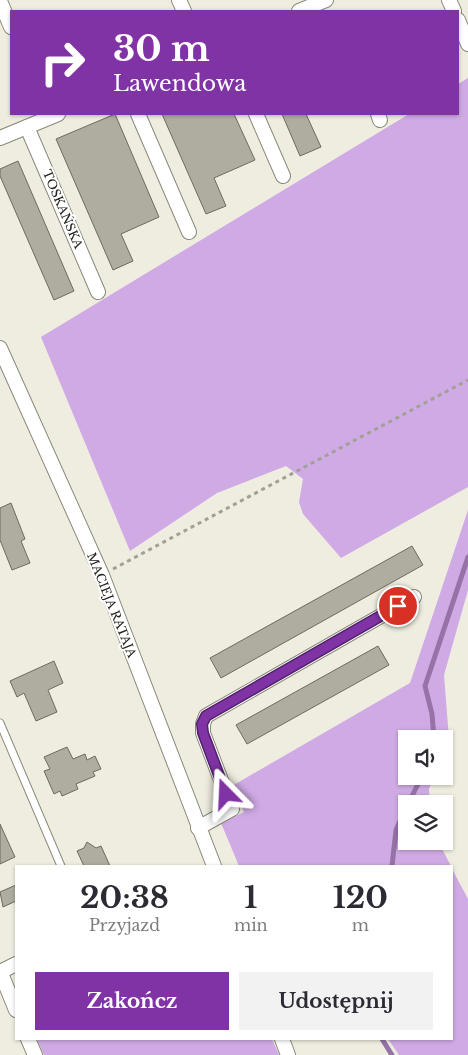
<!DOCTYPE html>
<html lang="pl">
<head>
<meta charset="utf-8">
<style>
  :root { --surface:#fff; --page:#f2f2f3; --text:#2b2b33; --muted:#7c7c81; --accent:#8033a4 }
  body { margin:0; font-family:"Libre Baskerville",serif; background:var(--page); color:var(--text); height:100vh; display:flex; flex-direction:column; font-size:19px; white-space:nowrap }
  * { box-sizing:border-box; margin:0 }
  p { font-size:16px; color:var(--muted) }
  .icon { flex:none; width:28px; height:28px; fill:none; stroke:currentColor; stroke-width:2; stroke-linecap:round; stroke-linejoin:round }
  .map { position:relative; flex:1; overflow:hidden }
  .details { position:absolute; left:15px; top:865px; width:438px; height:175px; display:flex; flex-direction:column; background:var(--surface); border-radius:0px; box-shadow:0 1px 4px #0004 }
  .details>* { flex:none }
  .top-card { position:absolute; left:10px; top:10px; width:449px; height:105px; border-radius:0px; box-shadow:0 1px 4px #0004; background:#8033a4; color:#fff; overflow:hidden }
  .controls { position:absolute; left:398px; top:730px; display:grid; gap:10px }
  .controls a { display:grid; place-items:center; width:55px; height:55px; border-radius:0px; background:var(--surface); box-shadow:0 1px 4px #0004; font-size:25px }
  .pin { position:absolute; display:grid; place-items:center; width:42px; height:42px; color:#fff; margin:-21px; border:2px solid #fff; border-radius:50%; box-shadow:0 1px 5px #0007 }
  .me { position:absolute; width:55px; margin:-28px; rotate:339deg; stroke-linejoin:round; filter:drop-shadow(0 0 4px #0008) }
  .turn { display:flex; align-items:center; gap:18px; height:105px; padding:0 20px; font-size:22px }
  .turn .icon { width:65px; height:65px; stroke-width:2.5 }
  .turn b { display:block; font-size:35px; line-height:42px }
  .eta { display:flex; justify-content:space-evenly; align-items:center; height:85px; text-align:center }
  .eta b { font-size:30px; font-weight:700; line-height:35px }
  .button { display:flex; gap:10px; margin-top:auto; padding:10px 20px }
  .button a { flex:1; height:58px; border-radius:0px; background:var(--accent); color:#fff; font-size:20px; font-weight:700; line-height:58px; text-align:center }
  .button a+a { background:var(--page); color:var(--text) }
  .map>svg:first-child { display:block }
</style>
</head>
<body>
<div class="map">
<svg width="468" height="1055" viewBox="0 0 468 1055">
  <rect width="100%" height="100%" fill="#eeeddf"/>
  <g fill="#cfaae4">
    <polygon points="468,78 468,487 341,558 303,514 299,502 303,479 286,466 217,493 130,551 41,337 409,114 458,114 458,84"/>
    <polygon points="468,510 468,590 444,675 449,739 444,752 444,739 406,739 406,776 434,776 429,789 430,804 406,804 406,841 438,841 451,866 239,866 221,823 244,812 232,786 410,683"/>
    <polygon points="451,867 468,899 468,1055 399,1055 388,1039 451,1039"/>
    <polygon points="37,1039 272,1039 279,1055 44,1055"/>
  </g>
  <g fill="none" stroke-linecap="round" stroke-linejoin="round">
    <g stroke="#9673a7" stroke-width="5">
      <polyline points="434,739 432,714 425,686 468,557"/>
      <polyline points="408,804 422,776"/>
      <polyline points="392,866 396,830 406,808"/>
      <polyline points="382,1039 392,1055"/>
    </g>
  </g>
  <g fill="#aead9f" stroke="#6d6b5f">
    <polygon points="115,114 159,217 121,234 133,261 113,270 56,139"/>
    <polygon points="162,114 234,114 255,160 214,178 226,206 206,214"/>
    <polygon points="282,114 306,114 321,147 300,156"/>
    <polygon points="18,161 74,291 54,300 0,176 0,169"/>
    <polygon points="11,503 25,539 21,541 30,563 12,570 0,540 0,508"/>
    <polygon points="412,546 423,565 221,678 210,658"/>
    <polygon points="378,646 389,665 247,744 236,725"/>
    <polygon points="54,661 63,683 48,690 57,712 36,721 24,693 17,697 10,681"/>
    <polygon points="67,747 73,759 85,754 87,760 95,756 101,769 93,772 95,776 76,784 78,789 62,796 60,791 54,794 44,771 50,769 44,757"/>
    <polygon points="0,824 15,857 0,864"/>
    <polygon points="87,842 96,848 101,846 110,866 84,866 77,851 84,848"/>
    <polygon points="16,885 16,901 3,907 0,892"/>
  </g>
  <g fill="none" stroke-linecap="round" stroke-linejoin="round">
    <defs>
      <polyline id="service" points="0,723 61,866"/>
      <g id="minor">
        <polyline points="179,0 184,11"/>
        <polyline points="449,0 454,11"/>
        <polyline points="0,1 11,27"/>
        <polyline points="299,11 326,0"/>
        <polyline points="458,20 468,44"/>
        <polyline points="138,114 189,232"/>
        <polyline points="256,114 283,176"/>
        <polyline points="378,114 380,120"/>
        <polyline points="27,127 98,292"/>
        <polyline points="0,138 58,114"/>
        <polyline points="0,348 102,575 214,866"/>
        <polyline points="198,828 232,809 203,733 203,724 206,716 414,597"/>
        <polyline points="0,971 16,1010"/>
        <polyline points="0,972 16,964"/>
        <polyline points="28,1039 35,1055"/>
        <polyline points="282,1039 288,1055"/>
      </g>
    </defs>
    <use href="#service" stroke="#8a897c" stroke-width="9"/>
    <use href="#minor" stroke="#8a897c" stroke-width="16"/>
    <polyline stroke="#a1a095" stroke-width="3" stroke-dasharray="4 4" stroke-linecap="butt" points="113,569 468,380"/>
    <use href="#service" stroke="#fff" stroke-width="7"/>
    <use href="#minor" stroke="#fff" stroke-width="14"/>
  </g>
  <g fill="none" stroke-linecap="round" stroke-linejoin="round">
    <defs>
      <polyline id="route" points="226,794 203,733 202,724 206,716 398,606"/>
    </defs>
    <use href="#route" stroke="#53216b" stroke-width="12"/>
    <use href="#route" stroke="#8033a4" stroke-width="9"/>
  </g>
  <g text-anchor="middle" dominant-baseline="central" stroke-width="4" stroke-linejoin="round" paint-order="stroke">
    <g font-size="12" fill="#24231e" stroke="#fff">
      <text transform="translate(63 209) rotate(67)">TOSKAŃSKA</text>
      <text transform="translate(112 605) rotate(68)">MACIEJA RATAJA</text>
    </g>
  </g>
</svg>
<div class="controls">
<a><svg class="icon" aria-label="sound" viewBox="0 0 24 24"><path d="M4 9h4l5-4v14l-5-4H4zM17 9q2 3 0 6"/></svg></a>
<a><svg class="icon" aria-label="layers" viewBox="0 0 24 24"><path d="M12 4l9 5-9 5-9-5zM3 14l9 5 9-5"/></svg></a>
</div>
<div class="pin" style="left:398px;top:606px;background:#d93025"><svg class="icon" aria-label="arrive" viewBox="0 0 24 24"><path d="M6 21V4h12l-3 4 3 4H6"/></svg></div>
<svg class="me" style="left:226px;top:794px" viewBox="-20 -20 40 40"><path d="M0-17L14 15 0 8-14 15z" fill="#8033a4" stroke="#fff" stroke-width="4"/></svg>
<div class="top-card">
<div class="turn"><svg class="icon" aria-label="right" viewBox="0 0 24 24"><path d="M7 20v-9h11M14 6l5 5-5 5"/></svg><div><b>30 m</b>Lawendowa</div></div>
</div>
<section class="details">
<div class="eta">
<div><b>20:38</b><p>Przyjazd</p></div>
<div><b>1</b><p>min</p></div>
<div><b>120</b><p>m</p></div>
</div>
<div class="button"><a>Zakończ</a><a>Udostępnij</a></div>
</section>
</div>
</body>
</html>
